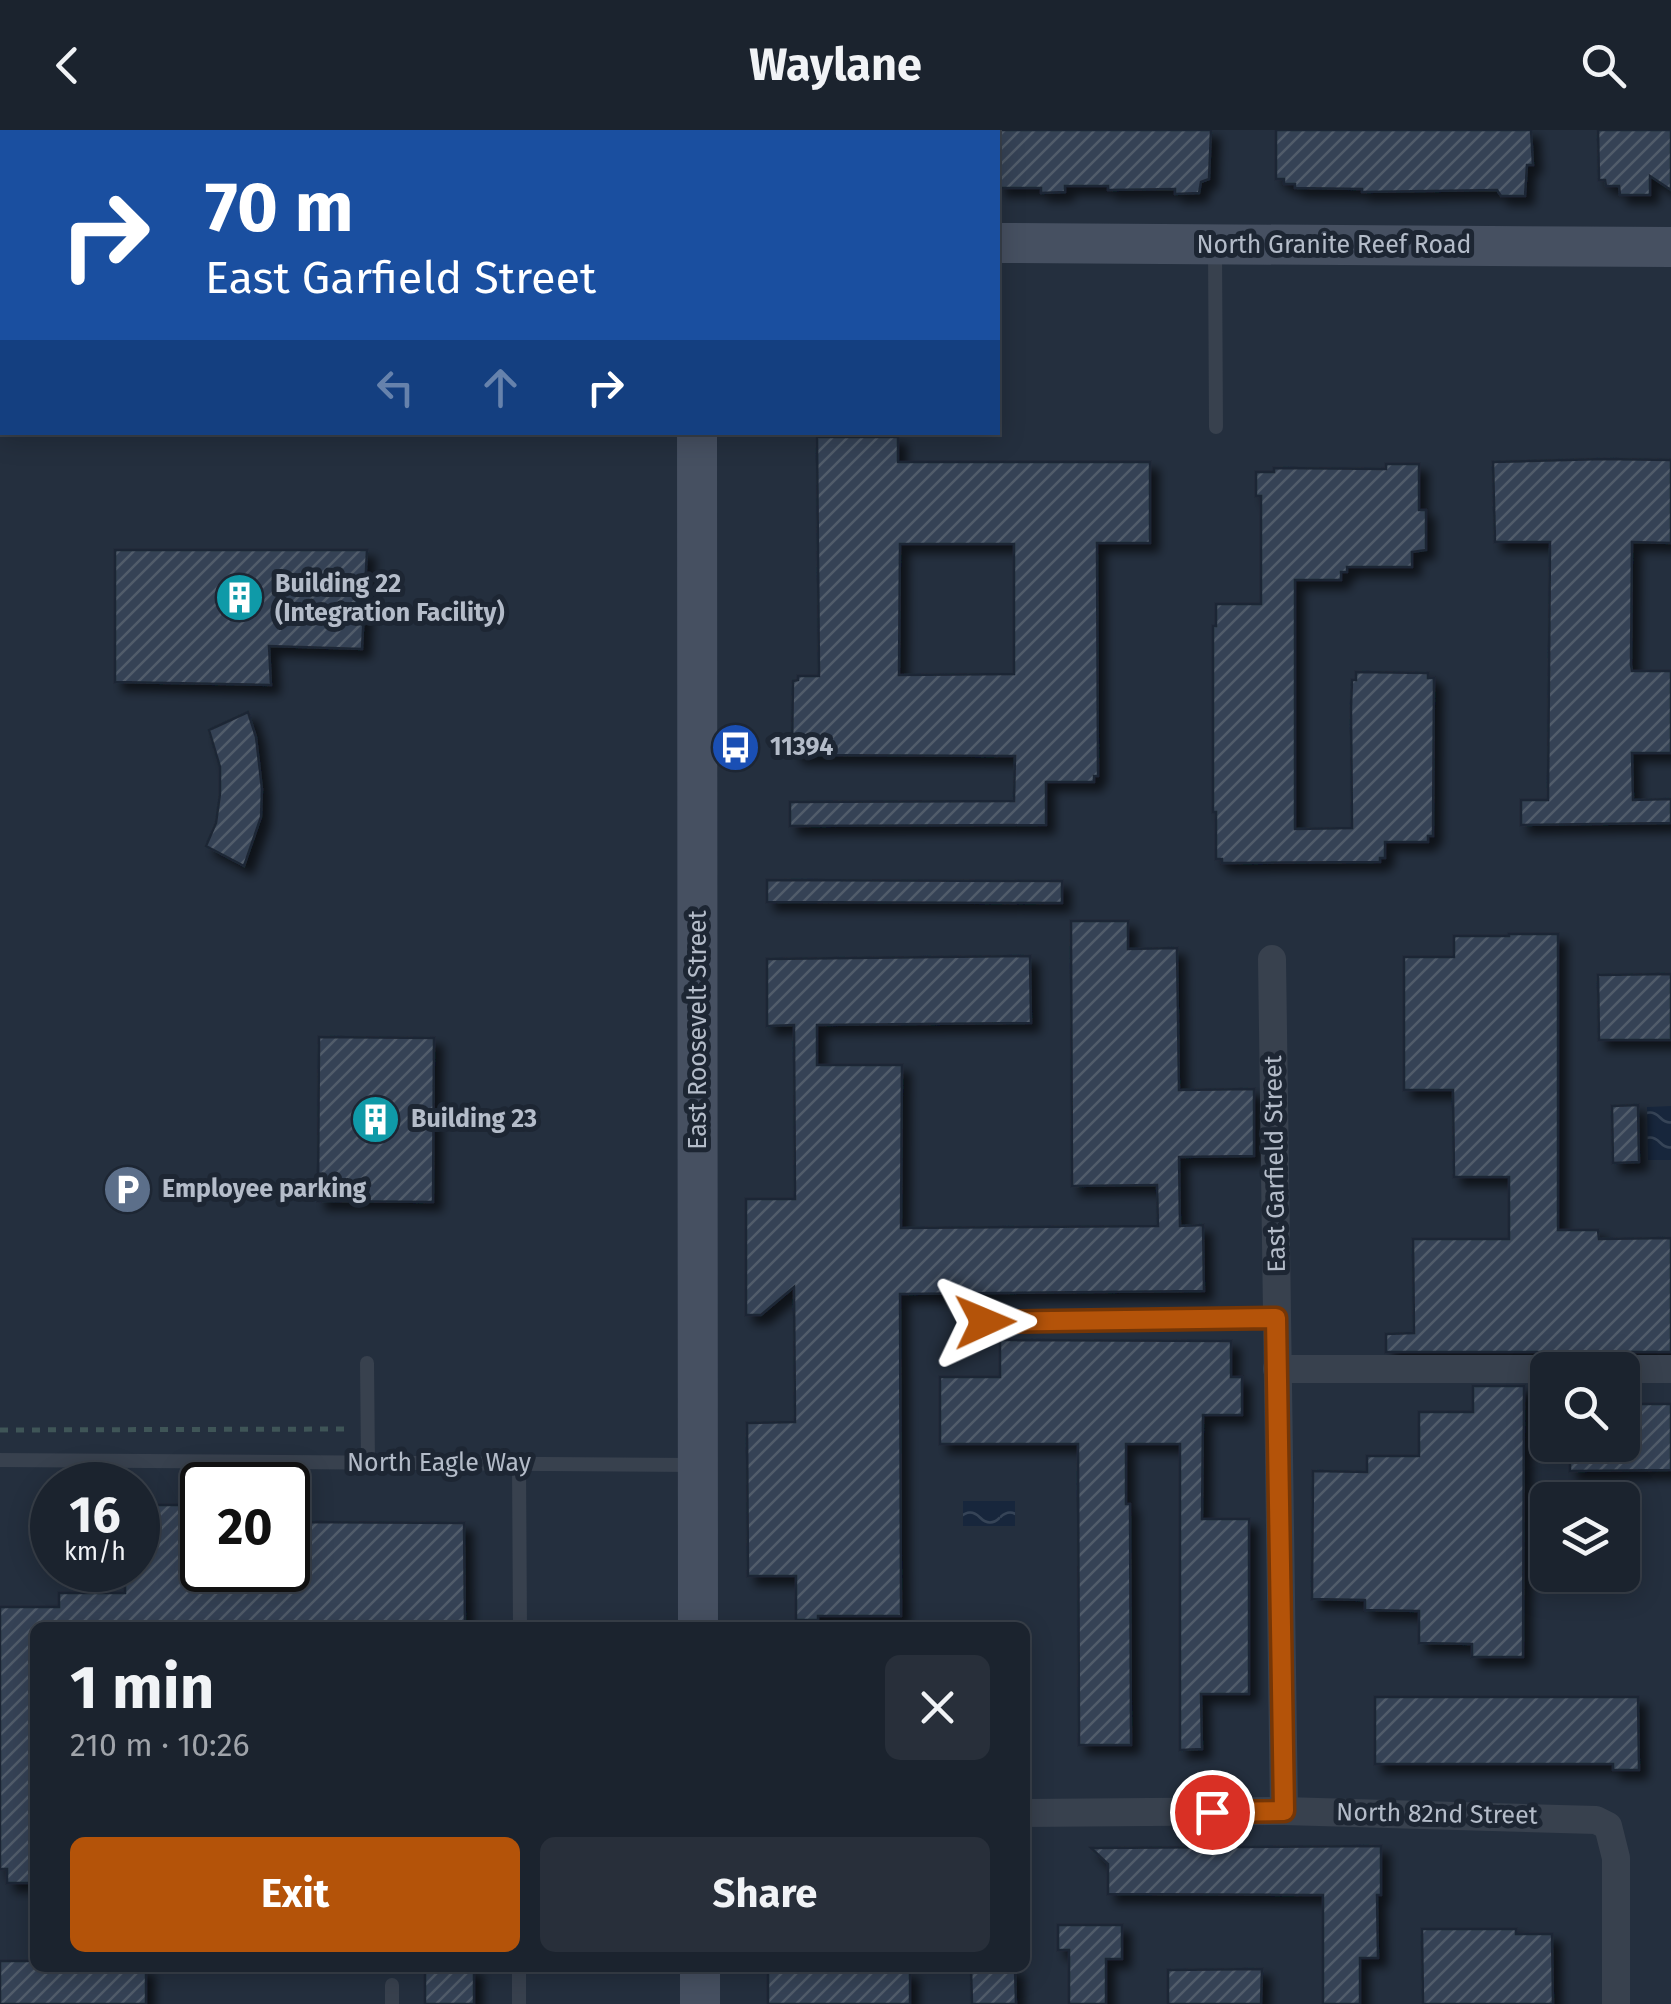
<!DOCTYPE html>
<html lang="en">
<head>
<meta charset="utf-8">
<style>
  :root { --surface:#1b232e; --page:#282f3a; --text:#f1f3f6; --muted:#a0a4aa; --line:#39404a; --accent:#b45309 }
  body { margin:0; font-family:"Fira Sans",sans-serif; background:var(--page); color:var(--text); height:100vh; display:flex; flex-direction:column; font-size:38px; white-space:nowrap }
  * { box-sizing:border-box; margin:0 }
  p { font-size:32px; color:var(--muted) }
  .icon { flex:none; width:55px; height:55px; fill:none; stroke:currentColor; stroke-width:2; stroke-linecap:round; stroke-linejoin:round }
  .map { position:relative; flex:1; overflow:hidden }
  .side { position:absolute; left:30px; top:1492px; width:1000px; height:350px; display:flex; flex-direction:column; background:var(--surface); border-radius:15px; box-shadow:0 5px 25px #0003,0 0 0 2px var(--line) }
  .side>* { flex:none }
  .hud { position:absolute; left:0px; top:0px; width:1000px; height:305px; box-shadow:0 5px 25px #0003,0 0 0 2px var(--line); background:#1a4fa0; color:#fff; overflow:hidden }
  .controls { position:absolute; left:1530px; top:1222px; display:grid; gap:20px }
  .controls a { display:grid; place-items:center; width:110px; height:110px; border-radius:15px; background:var(--surface); box-shadow:0 5px 25px #0003,0 0 0 2px var(--line); font-size:50px }
  .speed { position:absolute; left:30px; top:1332px; display:flex; gap:20px; font-size:50px; font-weight:700; text-align:center }
  .speed>* { display:grid; place-content:center; width:130px; height:130px; border-radius:50%; background:var(--surface); box-shadow:0 5px 25px #0003,0 0 0 2px var(--line); line-height:1 }
  .speed small { font-size:25px; font-weight:400 }
  .speed .limit { border:5px solid #111; border-radius:15px; background:#fff; color:#111 }
  .pin { position:absolute; display:grid; place-items:center; width:85px; height:85px; color:#fff; margin:-42px; border:5px solid #fff; border-radius:50%; box-shadow:0 2px 10px #0007 }
  .me { position:absolute; width:110px; margin:-55px; rotate:89deg; stroke-linejoin:round; filter:drop-shadow(0 0 8px #0008) }
  .turn { display:flex; align-items:center; gap:35px; height:210px; padding:0 40px; font-size:45px }
  .turn .icon { width:130px; height:130px; stroke-width:2.5 }
  .turn b { display:block; font-size:70px; line-height:85px }
  .lanes { display:flex; align-items:center; height:95px; padding:0 40px; background:#0003; justify-content:center; gap:50px; direction:ltr }
  .lanes .off { opacity:.35 }
  .round { display:grid; place-items:center; flex:none; width:105px; height:105px; border-radius:15px; background:var(--page) }
  .overview { display:flex; align-items:center; justify-content:space-between; height:170px; padding:0 40px }
  h1 { font-size:60px; font-weight:700; line-height:75px }
  .primary-button { display:flex; gap:20px; margin-top:auto; padding:20px 40px }
  .primary-button a { flex:1; height:115px; border-radius:15px; background:var(--accent); color:#fff; font-size:40px; font-weight:700; line-height:115px; text-align:center }
  .primary-button a+a { background:var(--page); color:var(--text) }
  header { display:flex; justify-content:space-between; align-items:center; height:130px; padding:0 40px; background:var(--surface); font-size:45px; font-weight:700 }
  .map>svg:first-child { display:block }
</style>
</head>
<body>
<header><svg class="icon" aria-label="back" viewBox="0 0 24 24"><path d="M15 5l-7 7 7 7"/></svg>Waylane<svg class="icon" aria-label="search" viewBox="0 0 24 24"><circle cx="10" cy="10" r="6"/><path d="M15 15l6 6"/></svg></header>
<div class="map">
<svg width="1671" height="1874" viewBox="0 0 1671 1874">
  <defs>
    <pattern id="water-waves" width="16" height="10" patternUnits="userSpaceOnUse" patternTransform="scale(2.5)"><rect width="16" height="10" fill="#17263c"/><path d="M0 5q4-4 8 0t8 0" fill="none" stroke="#364457"/></pattern>
    <pattern id="building-hatch" width="6" height="6" patternUnits="userSpaceOnUse" patternTransform="scale(2.5)"><rect width="6" height="6" fill="#364354"/><path d="M-1 1l2-2M0 6l6-6M5 7l2-2" fill="none" stroke="#515c6b"/></pattern>
    <filter id="shadow"><feDropShadow dx="8" dy="8" stdDeviation="5" flood-color="#0009"/></filter>
  </defs>
  <rect width="100%" height="100%" fill="#242f3e"/>
  <g fill="url(#water-waves)">
    <polygon points="1671,976 1671,1030 1648,1030 1647,977"/>
    <rect x="963" y="1371" width="52" height="25"/>
  </g>
  <g fill="url(#building-hatch)" stroke="#1f2835" stroke-width="2.5" fill-rule="evenodd" filter="url(#shadow)">
    <polygon points="998,0 1211,0 1209,49 1201,52 1199,63 1175,64 1175,59 1108,60 1108,56 1065,56 1065,62 1041,63 1041,58 998,58"/>
    <polygon points="1276,0 1531,0 1533,35 1527,35 1525,66 1501,66 1497,60 1362,62 1362,59 1295,58 1295,54 1284,54 1284,49 1276,49"/>
    <polygon points="1598,0 1671,0 1671,60 1650,46 1650,65 1620,65 1619,56 1606,56 1605,50 1599,50"/>
    <path d="M 817,307 L 898,307 L 898,332 L 1150,332 L 1150,413 L 1097,413 L 1098,646 L 1094,646 L 1094,652 L 1046,652 L 1046,695 L 790,696 L 790,672 L 1014,671 L 1015,626 L 796,625 L 796,620 L 792,620 L 793,551 L 798,550 L 798,546 L 819,546 ZM 900,414 L 1014,414 L 1014,544 L 899,545 Z"/>
    <polygon points="1604,329 1671,330 1671,413 1632,412 1631,535 1632,541 1671,541 1671,623 1632,623 1633,670 1671,669 1671,693 1521,695 1521,670 1548,670 1550,412 1495,412 1493,332"/>
    <polygon points="1386,334 1419,334 1419,380 1426,380 1426,420 1412,422 1412,437 1347,437 1347,442 1341,442 1341,450 1295,450 1295,699 1352,698 1351,578 1352,550 1356,550 1356,542 1428,543 1428,548 1434,548 1433,706 1428,706 1428,712 1385,712 1385,728 1380,728 1380,732 1222,733 1222,729 1216,729 1216,682 1213,682 1213,496 1216,496 1216,474 1261,474 1261,366 1256,366 1256,342 1274,342 1274,338 1386,339"/>
    <polygon points="115,420 367,420 362,519 269,516 271,555 115,552"/>
    <polygon points="248,582 256,607 262,659 261,687 244,736 206,716 216,693 220,664 220,637 209,600"/>
    <polygon points="767,750 1062,751 1062,773 767,772"/>
    <polygon points="1071,791 1128,791 1128,819 1177,818 1179,960 1254,959 1254,1026 1179,1027 1180,1096 1203,1095 1204,1161 900,1164 901,1486 818,1486 818,1490 796,1490 796,1446 748,1446 747,1293 795,1292 794,1157 761,1185 746,1185 746,1069 795,1069 794,895 767,896 767,829 1030,826 1031,893 817,895 817,935 902,935 901,1098 1158,1096 1157,1055 1072,1056"/>
    <polygon points="1509,804 1558,804 1558,1100 1598,1100 1599,1109 1671,1108 1671,1222 1386,1222 1386,1204 1414,1203 1413,1109 1509,1109 1509,1047 1454,1047 1453,960 1404,960 1404,827 1454,827 1454,806 1509,806"/>
    <polygon points="1671,844 1671,910 1599,910 1598,845"/>
    <polygon points="319,907 434,908 433,1072 318,1071"/>
    <polygon points="1638,975 1639,1032 1613,1033 1612,976"/>
    <polygon points="1000,1210 1231,1211 1231,1247 1242,1247 1242,1285 1203,1285 1202,1389 1249,1389 1249,1564 1201,1564 1202,1619 1180,1620 1180,1314 1126,1314 1126,1374 1130,1374 1131,1615 1079,1615 1078,1314 940,1314 940,1247 1000,1247"/>
    <polygon points="1473,1256 1524,1256 1523,1527 1472,1527 1472,1514 1419,1513 1419,1481 1365,1480 1365,1470 1312,1469 1313,1341 1367,1342 1367,1326 1419,1326 1419,1282 1473,1282"/>
    <polygon points="1622,1274 1671,1274 1671,1340 1570,1341 1570,1315 1622,1315"/>
    <polygon points="138,1375 181,1375 181,1392 202,1392 202,1440 288,1440 288,1392 464,1393 465,1498 35,1498 35,1753 7,1753 7,1739 0,1739 0,1477 59,1477 59,1463 125,1463 125,1440 138,1440"/>
    <polygon points="1375,1567 1638,1567 1639,1640 1613,1640 1613,1634 1375,1634"/>
    <polygon points="1381,1716 1381,1765 1377,1765 1378,1828 1360,1828 1360,1874 1323,1874 1323,1765 1108,1764 1108,1734 1091,1718"/>
    <polygon points="1058,1795 1122,1795 1122,1829 1106,1829 1106,1874 1069,1874 1069,1820 1058,1820"/>
    <polygon points="1422,1799 1516,1799 1516,1804 1552,1804 1553,1874 1423,1874"/>
    <polygon points="0,1831 35,1831 35,1838 146,1838 146,1874 0,1874"/>
    <rect x="425" y="1838" width="49" height="36"/>
    <polygon points="971,1838 1015,1838 1016,1874 972,1874"/>
    <polygon points="1262,1839 1261,1874 1168,1874 1168,1840"/>
    <polygon points="768,1840 910,1841 910,1874 768,1874"/>
  </g>
  <g fill="none" stroke-linecap="round" stroke-linejoin="round">
    <polyline stroke="#3f5557" stroke-width="5" stroke-dasharray="8 8" stroke-linecap="butt" points="0,1300 350,1299"/>
    <g stroke="#38414e" stroke-width="14">
      <polyline points="1215,118 1216,297"/>
      <polyline points="0,249 2,252"/>
      <polyline points="985,1192 1277,1188"/>
      <polyline points="367,1233 368,1333"/>
      <polyline points="0,1330 694,1335"/>
      <polyline points="519,1334 520,1498"/>
      <polyline points="392,1855 392,1874"/>
      <polyline points="519,1874 519,1838"/>
    </g>
    <g stroke="#38414e" stroke-width="28">
      <polyline points="381,0 381,2"/>
      <polyline points="1272,829 1284,1681"/>
      <polyline points="1277,1239 1671,1239"/>
      <polyline points="1025,1683 1284,1681 1596,1690 1608,1696 1616,1728 1616,1874"/>
    </g>
    <g stroke="#465061" stroke-width="40">
      <polyline points="695,0 695,2"/>
      <polyline points="0,110 2,110"/>
      <polyline points="998,113 1671,117"/>
      <polyline points="697,302 698,1498"/>
      <polyline points="700,1838 700,1874"/>
    </g>
  </g>
  <g fill="none" stroke-linecap="round" stroke-linejoin="round">
    <defs>
      <polyline id="route" points="985,1192 1276,1188 1284,1681 1212,1682"/>
    </defs>
    <use href="#route" stroke="#753606" stroke-width="25"/>
    <use href="#route" stroke="#b45309" stroke-width="18"/>
  </g>
  <defs>
    <symbol id="building-disc" viewBox="-11 -11 22 22"><circle r="9.5" fill="#0f9aa8" stroke="#1d2633"/><path d="M-4-6H4V6H1V3H-1V6H-4ZM-2.5-4.3h1.7v1.8h-1.7ZM.8-4.3h1.7v1.8H.8ZM-2.5-1h1.7V.8h-1.7ZM.8-1h1.7V.8H.8Z" fill="#fff"/></symbol>
    <symbol id="bus-disc" viewBox="-11 -11 22 22"><circle r="9.5" fill="#1a4fb4" stroke="#1d2633"/><path d="M-5-6H5V4H4V6H2V4H-2V6H-4V4H-5ZM-3.5-4V0h7V-4ZM-3.5 1.2v1.5H-2V1.2ZM2 1.2v1.5H3.5V1.2Z" fill="#fff"/></symbol>
    <symbol id="parking-disc" viewBox="-11 -11 22 22"><circle r="9.5" fill="#5c6f8a" stroke="#1d2633"/><path d="M-3.5-5.5H1a3.5 3.5 0 0 1 0 7H-1V5.5H-3.5ZM-1-3.4V-.6H.8a1.4 1.4 0 0 0 0-2.8Z" fill="#fff"/></symbol>
  </defs>
  <g fill-rule="evenodd">
    <use href="#building-disc" x="212" y="440" width="55" height="55"/>
    <use href="#bus-disc" x="708" y="590" width="55" height="55"/>
    <use href="#building-disc" x="348" y="962" width="55" height="55"/>
    <use href="#parking-disc" x="100" y="1032" width="55" height="55"/>
  </g>
  <g text-anchor="middle" dominant-baseline="central" stroke-width="10" stroke-linejoin="round" paint-order="stroke">
    <g font-size="25" fill="#b4bcc9" stroke="#1d2633">
      <text x="1334" y="115">North Granite Reef Road</text>
      <text transform="translate(698 900) rotate(-90)">East Roosevelt Street</text>
      <text transform="translate(1275 1034) rotate(-91)">East Garfield Street</text>
      <text x="439" y="1333">North Eagle Way</text>
      <text transform="translate(1437 1684) rotate(1)">North 82nd Street</text>
    </g>
    <g font-size="25" font-weight="bold" fill="#b4bcc9" stroke="#1d2633" text-anchor="start">
      <text x="275" y="454">Building 22<tspan x="275" dy="29">(Integration Facility)</tspan></text>
      <text x="770" y="617">11394</text>
      <text x="411" y="989">Building 23</text>
      <text x="162" y="1059">Employee parking</text>
    </g>
  </g>
</svg>
<div class="controls">
<a><svg class="icon" aria-label="search" viewBox="0 0 24 24"><circle cx="10" cy="10" r="6"/><path d="M15 15l6 6"/></svg></a>
<a><svg class="icon" aria-label="layers" viewBox="0 0 24 24"><path d="M12 4l9 5-9 5-9-5zM3 14l9 5 9-5"/></svg></a>
</div>
<div class="speed"><div>16<small>km/h</small></div><div class="limit">20</div></div>
<div class="pin" style="left:1212px;top:1682px;background:#d93025"><svg class="icon" aria-label="arrive" viewBox="0 0 24 24"><path d="M6 21V4h12l-3 4 3 4H6"/></svg></div>
<svg class="me" style="left:985px;top:1192px" viewBox="-20 -20 40 40"><path d="M0-17L14 15 0 8-14 15z" fill="#b45309" stroke="#fff" stroke-width="4"/></svg>
<div class="hud">
<div class="turn"><svg class="icon" aria-label="right" viewBox="0 0 24 24"><path d="M7 20v-9h11M14 6l5 5-5 5"/></svg><div><b>70 m</b>East Garfield Street</div></div>
<div class="lanes"><svg class="icon off" aria-label="left" viewBox="0 0 24 24"><path d="M17 20v-9H6M10 6l-5 5 5 5"/></svg><svg class="icon off" aria-label="ahead" viewBox="0 0 24 24"><path d="M12 20V5M6 11l6-6 6 6"/></svg><svg class="icon" aria-label="right" viewBox="0 0 24 24"><path d="M7 20v-9h11M14 6l5 5-5 5"/></svg></div>
</div>
<section class="side">
<div class="overview"><div><h1>1 min</h1><p>210 m · 10:26</p></div><a class="round"><svg class="icon" aria-label="close" viewBox="0 0 24 24"><path d="M6 6l12 12M18 6L6 18"/></svg></a></div>
<div class="primary-button"><a>Exit</a><a>Share</a></div>
</section>
</div>
</body>
</html>
